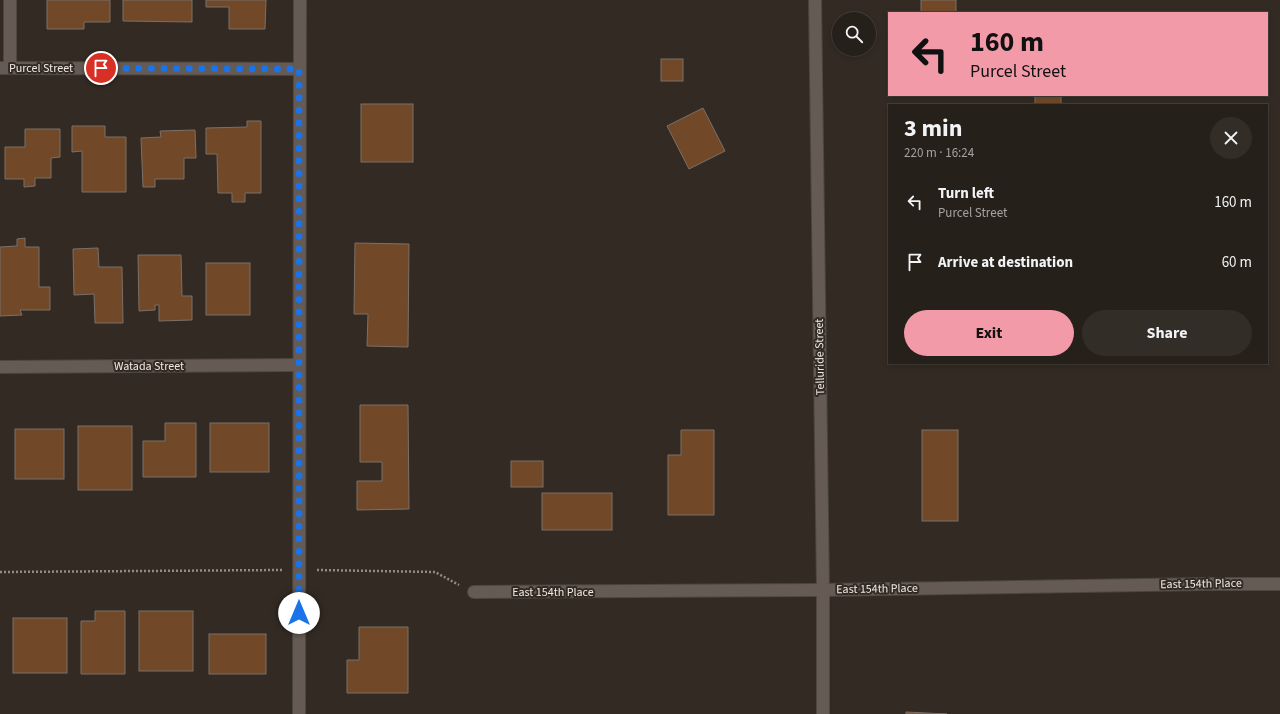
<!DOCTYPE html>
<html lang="en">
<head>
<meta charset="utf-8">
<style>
  :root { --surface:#26201a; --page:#322d27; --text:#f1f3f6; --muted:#a4a3a2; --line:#423e39; --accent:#f39aa9 }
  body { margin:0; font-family:"Source Sans 3",sans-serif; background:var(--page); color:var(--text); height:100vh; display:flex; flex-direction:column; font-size:15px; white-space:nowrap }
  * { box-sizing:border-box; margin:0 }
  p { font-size:13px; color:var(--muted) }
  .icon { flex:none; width:22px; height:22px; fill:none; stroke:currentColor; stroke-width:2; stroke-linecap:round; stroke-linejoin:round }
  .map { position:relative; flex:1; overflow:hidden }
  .drawer { position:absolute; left:888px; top:104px; width:380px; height:260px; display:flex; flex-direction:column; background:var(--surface); border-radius:0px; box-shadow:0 2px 6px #0003,0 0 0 1px var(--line) }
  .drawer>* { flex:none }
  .guide { position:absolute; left:888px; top:12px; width:380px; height:84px; border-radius:0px; box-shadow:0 2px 6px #0003,0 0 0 1px var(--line); background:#f39aa9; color:#111; overflow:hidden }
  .buttons { position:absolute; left:832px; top:12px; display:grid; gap:8px }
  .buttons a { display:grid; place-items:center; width:44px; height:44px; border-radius:50%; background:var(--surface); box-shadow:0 2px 6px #0003,0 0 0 1px var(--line); font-size:20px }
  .pin { position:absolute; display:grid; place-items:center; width:34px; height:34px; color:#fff; margin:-17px; border:2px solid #fff; border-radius:50%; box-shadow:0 1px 4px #0007 }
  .me { position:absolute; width:44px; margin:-22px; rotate:0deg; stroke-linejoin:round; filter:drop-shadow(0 0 3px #0008) }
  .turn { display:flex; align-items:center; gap:14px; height:84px; padding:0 16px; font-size:18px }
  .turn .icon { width:52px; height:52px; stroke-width:2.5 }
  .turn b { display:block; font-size:28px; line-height:34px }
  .round { display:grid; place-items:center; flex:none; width:42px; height:42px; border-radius:21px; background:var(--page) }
  .head { display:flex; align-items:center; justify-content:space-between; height:68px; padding:0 16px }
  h1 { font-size:24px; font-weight:700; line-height:30px }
  .primary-button { display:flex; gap:8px; margin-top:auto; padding:8px 16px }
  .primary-button a { flex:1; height:46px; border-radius:24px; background:var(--accent); color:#111; font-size:16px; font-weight:700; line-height:46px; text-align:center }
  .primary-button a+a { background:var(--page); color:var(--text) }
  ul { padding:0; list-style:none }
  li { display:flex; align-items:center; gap:12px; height:60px; padding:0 16px }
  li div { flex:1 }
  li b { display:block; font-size:15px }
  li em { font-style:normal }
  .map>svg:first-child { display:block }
</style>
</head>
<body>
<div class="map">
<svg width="1280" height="714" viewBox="0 0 1280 714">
  <rect width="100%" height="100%" fill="#332a23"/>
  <g fill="#714928" stroke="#7b7069">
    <polygon points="47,0 110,0 110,22 84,22 84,29 47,29"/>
    <polygon points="123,0 192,0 192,22 123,21"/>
    <polygon points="206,0 266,0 265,29 229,29 229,7 206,7"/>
    <rect x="921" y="0" width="35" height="13"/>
    <rect x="661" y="59" width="22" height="22"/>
    <rect x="1035" y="95" width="26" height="9"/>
    <rect x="361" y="104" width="52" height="58"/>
    <polygon points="703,108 725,151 689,169 667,126"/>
    <polygon points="247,121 261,121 261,193 245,193 245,202 232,202 232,193 218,193 217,154 206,154 206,128 247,127"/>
    <polygon points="1267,123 1268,123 1267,170"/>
    <polygon points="72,126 105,126 105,137 126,137 126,192 82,192 82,151 72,152"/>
    <polygon points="25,129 60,129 60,157 51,158 51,178 35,178 35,186 24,187 24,179 5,179 5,147 25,147"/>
    <polygon points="195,130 196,158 184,158 184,179 155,179 155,187 143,187 141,138 161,137 160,131"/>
    <polygon points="25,238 25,247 39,247 39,287 50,287 50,310 20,310 22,315 0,316 0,247 17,246 17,239"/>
    <polygon points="355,243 409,244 408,347 367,346 368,314 354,314"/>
    <polygon points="98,248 99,267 122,267 123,323 95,323 94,294 74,295 73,249"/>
    <polygon points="138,255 181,255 182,296 192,296 192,320 159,321 159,305 155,305 155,310 139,311"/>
    <rect x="206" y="263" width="44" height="52"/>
    <polygon points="360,405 408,405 409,509 357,510 357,481 382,481 382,462 360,462"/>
    <polygon points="165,423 196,423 196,477 143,477 143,441 165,441"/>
    <rect x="210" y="423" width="59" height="49"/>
    <rect x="78" y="426" width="54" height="64"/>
    <rect x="15" y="429" width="49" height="50"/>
    <polygon points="681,430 714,430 714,515 668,515 668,455 681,455"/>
    <rect x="922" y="430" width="36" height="91"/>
    <rect x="511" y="461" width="32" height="26"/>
    <rect x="542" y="493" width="70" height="37"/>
    <polygon points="95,611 125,611 125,674 81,674 81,621 95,621"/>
    <rect x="139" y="611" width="54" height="60"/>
    <rect x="13" y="618" width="54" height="55"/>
    <polygon points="359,627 408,627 408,693 347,693 347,660 359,660"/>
    <rect x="209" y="634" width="57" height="40"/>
    <polygon points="906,712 947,714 906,714"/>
  </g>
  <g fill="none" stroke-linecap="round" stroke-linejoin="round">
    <defs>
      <g id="street">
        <polyline points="815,0 823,590 823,714"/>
        <polyline points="0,68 299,69"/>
        <polyline points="10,68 10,0"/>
        <polyline points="0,367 299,365"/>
        <polyline points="474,592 823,590 1205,584 1280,584"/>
        <polyline points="299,714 300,0"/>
      </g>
    </defs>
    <use href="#street" stroke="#4d4641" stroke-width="14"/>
    <g stroke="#938c86" stroke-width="2.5" stroke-dasharray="2 2" stroke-linecap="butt">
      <polyline points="317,570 435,572 459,585"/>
      <polyline points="0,572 282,570"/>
    </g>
    <use href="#street" stroke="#655b54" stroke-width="12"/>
  </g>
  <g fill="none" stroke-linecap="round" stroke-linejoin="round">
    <polyline stroke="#1a73e8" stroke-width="7" stroke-dasharray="0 12.6" points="101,68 299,69 299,613"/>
  </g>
  <g text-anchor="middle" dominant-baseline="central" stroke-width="4" stroke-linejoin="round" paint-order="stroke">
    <g font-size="12" fill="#efe9e5" stroke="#332a23">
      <text x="41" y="68">Purcel Street</text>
      <text transform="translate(820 357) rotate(-91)">Telluride Street</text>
      <text x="149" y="366">Watada Street</text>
      <text transform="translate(1201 584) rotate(-1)">East 154th Place</text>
      <text transform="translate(877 589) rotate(-1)">East 154th Place</text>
      <text x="553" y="592">East 154th Place</text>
    </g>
  </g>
</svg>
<div class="buttons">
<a><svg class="icon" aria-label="search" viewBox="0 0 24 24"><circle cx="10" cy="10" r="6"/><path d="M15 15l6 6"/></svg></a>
</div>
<div class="pin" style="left:101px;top:68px;background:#d93025"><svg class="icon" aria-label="arrive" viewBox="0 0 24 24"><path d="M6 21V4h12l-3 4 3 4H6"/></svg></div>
<svg class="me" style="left:299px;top:613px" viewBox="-20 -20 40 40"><circle r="19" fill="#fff"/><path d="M0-13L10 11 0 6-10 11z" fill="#1a73e8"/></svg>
<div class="guide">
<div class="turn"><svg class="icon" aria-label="left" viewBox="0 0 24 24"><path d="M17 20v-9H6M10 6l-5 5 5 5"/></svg><div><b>160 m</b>Purcel Street</div></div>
</div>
<section class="drawer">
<div class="head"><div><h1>3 min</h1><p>220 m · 16:24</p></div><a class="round"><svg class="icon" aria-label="close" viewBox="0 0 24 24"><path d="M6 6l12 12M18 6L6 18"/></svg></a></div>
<ul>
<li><svg class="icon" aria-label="left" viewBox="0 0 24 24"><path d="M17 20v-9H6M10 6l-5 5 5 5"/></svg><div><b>Turn left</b><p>Purcel Street</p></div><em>160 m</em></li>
<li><svg class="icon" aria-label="arrive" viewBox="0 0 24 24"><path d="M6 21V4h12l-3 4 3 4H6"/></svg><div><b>Arrive at destination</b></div><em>60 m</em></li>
</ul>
<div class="primary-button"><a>Exit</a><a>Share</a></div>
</section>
</div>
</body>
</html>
